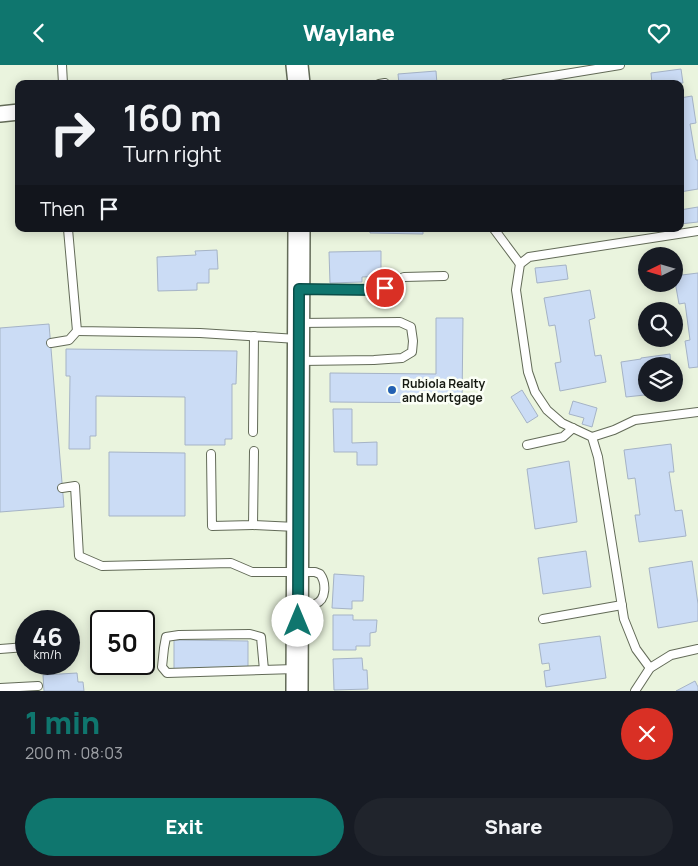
<!DOCTYPE html>
<html lang="en">
<head>
<meta charset="utf-8">
<style>
  :root { --surface:#171b24; --page:#20242c; --text:#f1f3f6; --muted:#9ea1a6; --accent:#0f766e }
  body { margin:0; font-family:Manrope,sans-serif; background:var(--page); color:var(--text); height:100vh; display:flex; flex-direction:column; font-size:19px; white-space:nowrap }
  * { box-sizing:border-box; margin:0 }
  p { font-size:16px; color:var(--muted) }
  .icon { flex:none; width:28px; height:28px; fill:none; stroke:currentColor; stroke-width:2; stroke-linecap:round; stroke-linejoin:round }
  .map { position:relative; height:626px; overflow:hidden }
  .sheet { display:flex; flex-direction:column; background:var(--surface); flex:1 }
  .sheet>* { flex:none }
  .hud { position:absolute; left:15px; top:15px; width:669px; height:152px; border-radius:10px; box-shadow:0 2px 12px #0003; background:#171b24; color:var(--text); overflow:hidden }
  .needle { width:32px; rotate:265deg }
  .tools { position:absolute; left:638px; top:182px; display:grid; gap:10px }
  .tools a { display:grid; place-items:center; width:45px; height:45px; border-radius:50%; background:var(--surface); box-shadow:0 2px 12px #0003; font-size:25px }
  .speed { position:absolute; left:15px; top:545px; display:flex; gap:10px; font-size:25px; font-weight:700; text-align:center }
  .speed>* { display:grid; place-content:center; width:65px; height:65px; border-radius:50%; background:var(--surface); box-shadow:0 2px 12px #0003; line-height:1 }
  .speed small { font-size:12px; font-weight:400 }
  .speed .limit { border:2px solid #111; border-radius:8px; background:#fff; color:#111 }
  .pin { position:absolute; display:grid; place-items:center; width:42px; height:42px; color:#fff; margin:-21px; border:2px solid #fff; border-radius:50%; box-shadow:0 1px 5px #0007 }
  .me { position:absolute; width:55px; margin:-28px; rotate:0deg; stroke-linejoin:round; filter:drop-shadow(0 0 4px #0008) }
  .turn { display:flex; align-items:center; gap:18px; height:105px; padding:0 25px; font-size:22px }
  .turn .icon { width:65px; height:65px; stroke-width:2.5 }
  .turn b { display:block; font-size:35px; line-height:42px }
  .then { display:flex; align-items:center; height:48px; padding:0 25px; background:#0003; gap:10px; font-size:19px }
  .round { display:grid; place-items:center; flex:none; width:52px; height:52px; border-radius:26px; background:var(--page) }
  .summary { display:flex; align-items:center; justify-content:space-between; height:85px; padding:0 25px }
  h1 { font-size:30px; font-weight:800; line-height:38px; color:var(--accent) }
  .button { display:flex; gap:10px; margin-top:auto; padding:10px 25px }
  .button a { flex:1; height:58px; border-radius:30px; background:var(--accent); color:#fff; font-size:20px; font-weight:800; line-height:58px; text-align:center }
  .button a+a { background:var(--page); color:var(--text) }
  header { display:flex; justify-content:space-between; align-items:center; height:65px; padding:0 25px; background:var(--accent); color:#fff; font-size:22px; font-weight:800 }
  .map>svg:first-child { display:block }
</style>
</head>
<body>
<header><svg class="icon" aria-label="back" viewBox="0 0 24 24"><path d="M15 5l-7 7 7 7"/></svg>Waylane<svg class="icon" aria-label="heart" viewBox="0 0 24 24"><path d="M12 20l-8-8c-3-5 5-10 8-4 3-6 11-1 8 4z"/></svg></header>
<div class="map">
<svg width="698" height="626" viewBox="0 0 698 626">
  <rect width="100%" height="100%" fill="#eaf4de"/>
  <g fill="#cbdcf5" stroke="#a5b3c6">
    <polygon points="681,4 683,18 652,19 651,8"/>
    <polygon points="436,6 437,19 399,19 398,9"/>
    <polygon points="692,31 696,58 690,59 696,95 698,95 698,124 680,127 680,33"/>
    <polygon points="698,142 698,157 680,159 680,145"/>
    <polygon points="370,164 423,164 423,169 370,168"/>
    <polygon points="217,185 218,204 209,204 209,218 197,218 197,225 158,226 157,192 196,190 195,186"/>
    <polygon points="381,186 381,211 362,212 362,217 330,218 329,187"/>
    <polygon points="566,200 568,214 537,218 535,203"/>
    <polygon points="698,208 698,302 689,303 685,276 690,275 685,238 679,239 674,211"/>
    <polygon points="590,225 595,253 589,255 595,291 601,290 606,317 560,326 555,298 561,297 555,260 549,261 544,233"/>
    <polygon points="436,253 463,253 462,338 330,337 330,308 436,309"/>
    <polygon points="49,259 64,442 0,447 0,263"/>
    <polygon points="66,284 237,286 236,319 232,319 232,374 225,374 225,380 185,380 185,332 96,331 96,371 90,371 90,384 69,384 70,311 66,311"/>
    <polygon points="670,289 671,301 646,301 646,329 654,329 626,332 621,297 641,294 641,293"/>
    <polygon points="522,325 538,351 527,358 511,332"/>
    <polygon points="573,336 597,343 592,362 582,359 584,353 569,349"/>
    <polygon points="333,344 352,344 352,378 377,377 377,400 357,400 357,387 334,387"/>
    <polygon points="671,379 674,407 669,407 675,446 682,445 686,471 639,477 635,450 640,450 635,413 628,414 624,385"/>
    <polygon points="109,387 185,388 185,451 109,451"/>
    <polygon points="569,396 577,457 535,464 527,404"/>
    <polygon points="586,486 591,522 543,529 538,493"/>
    <polygon points="692,496 698,539 698,556 658,563 649,503"/>
    <polygon points="334,509 364,511 363,536 352,536 352,544 332,543"/>
    <polygon points="333,550 353,550 353,555 377,555 376,567 370,568 370,581 356,581 356,585 333,585"/>
    <polygon points="600,571 606,613 546,622 544,606 550,605 549,598 542,599 539,579"/>
    <polygon points="174,575 248,576 248,604 174,604"/>
    <polygon points="362,593 363,605 367,605 368,624 334,625 333,594"/>
    <polygon points="77,608 78,617 83,617 84,626 44,626 43,610"/>
    <polygon points="695,616 698,622 698,626 676,626"/>
  </g>
  <g fill="none" stroke-linecap="round" stroke-linejoin="round">
    <defs>
      <g id="lane">
        <polyline points="62,0 63,19"/>
        <polyline points="379,19 385,18"/>
        <polyline points="504,19 620,0"/>
        <polyline points="68,164 77,266 200,268 297,274"/>
        <polyline points="494,164 520,199"/>
        <polyline points="301,224 373,225 385,223 395,216 404,212 444,211"/>
        <polyline points="299,258 400,257 411,262 413,276 412,287 402,293 374,295 301,296"/>
        <polyline points="51,278 69,275 77,266"/>
        <polyline points="253,367 254,271"/>
        <polyline points="592,372 614,365 635,355 698,347"/>
        <polyline points="527,380 563,372 573,363"/>
        <polyline points="211,389 212,461 253,460 254,386"/>
        <path d="M 62,423 L 75,421 L 79,491 L 102,501 L 231,498 L 252,507 L 315,507 L 320,509 C 326,517 327,535 315,539 C 310,540 303,539 298,539"/>
        <polyline points="253,460 296,462"/>
        <polyline points="543,554 622,540"/>
        <polyline points="0,584 26,582"/>
        <polyline points="650,603 636,584 624,554 598,392 592,372 562,358 547,345 535,327 528,307 516,225 520,199 529,192 698,166"/>
        <polyline points="264,605 261,572 250,569 179,570 166,572 164,583 162,602 167,608 295,604"/>
        <polyline points="0,623 38,621"/>
        <polyline points="635,626 650,603 671,590 698,584"/>
      </g>
      <polyline id="street" points="0,49 19,47"/>
      <g id="secondary">
        <polyline points="297,0 299,19"/>
        <polyline points="297,626 299,164"/>
      </g>
    </defs>
    <use href="#lane" stroke="#636b58" stroke-width="10"/>
    <use href="#street" stroke="#636b58" stroke-width="18"/>
    <use href="#secondary" stroke="#636b58" stroke-width="24"/>
    <use href="#lane" stroke="#fff" stroke-width="8"/>
    <use href="#street" stroke="#fff" stroke-width="15"/>
    <use href="#secondary" stroke="#fff" stroke-width="21"/>
  </g>
  <g fill="none" stroke-linecap="round" stroke-linejoin="round">
    <defs>
      <polyline id="route" points="298,556 299,224 373,225 385,223"/>
    </defs>
    <use href="#route" stroke="#0a4d48" stroke-width="12"/>
    <use href="#route" stroke="#0f766e" stroke-width="9"/>
  </g>
  <circle fill="#2360b2" stroke="#fbfff6" stroke-width="2" cx="392" cy="325" r="5"/>
  <g text-anchor="middle" dominant-baseline="central" stroke-width="5" stroke-linejoin="round" paint-order="stroke">
    <g font-size="12" font-weight="bold" fill="#151911" stroke="#fbfff6" text-anchor="start">
      <text x="402" y="318">Rubiola Realty<tspan x="402" dy="14">and Mortgage</tspan></text>
    </g>
  </g>
</svg>
<div class="tools">
<a><svg class="needle" viewBox="-14 -14 28 28"><path d="M0-13l5 13h-10z" fill="#e53935"/><path d="M0 13l5-13h-10z" fill="#9ea1a6"/></svg></a>
<a><svg class="icon" aria-label="search" viewBox="0 0 24 24"><circle cx="10" cy="10" r="6"/><path d="M15 15l6 6"/></svg></a>
<a><svg class="icon" aria-label="layers" viewBox="0 0 24 24"><path d="M12 4l9 5-9 5-9-5zM3 14l9 5 9-5"/></svg></a>
</div>
<div class="speed"><div>46<small>km/h</small></div><div class="limit">50</div></div>
<div class="pin" style="left:385px;top:223px;background:#d93025"><svg class="icon" aria-label="arrive" viewBox="0 0 24 24"><path d="M6 21V4h12l-3 4 3 4H6"/></svg></div>
<svg class="me" style="left:298px;top:556px" viewBox="-20 -20 40 40"><circle r="19" fill="#fff"/><path d="M0-13L10 11 0 6-10 11z" fill="#0f766e"/></svg>
<div class="hud">
<div class="turn"><svg class="icon" aria-label="right" viewBox="0 0 24 24"><path d="M7 20v-9h11M14 6l5 5-5 5"/></svg><div><b>160 m</b>Turn right</div></div>
<div class="then">Then<svg class="icon" aria-label="arrive" viewBox="0 0 24 24"><path d="M6 21V4h12l-3 4 3 4H6"/></svg></div>
</div>
</div>
<section class="sheet">
<div class="summary"><div><h1>1 min</h1><p>200 m · 08:03</p></div><a class="round" style="background:#d93025;color:#fff"><svg class="icon" aria-label="close" viewBox="0 0 24 24"><path d="M6 6l12 12M18 6L6 18"/></svg></a></div>
<div class="button"><a>Exit</a><a>Share</a></div>
</section>
</body>
</html>
